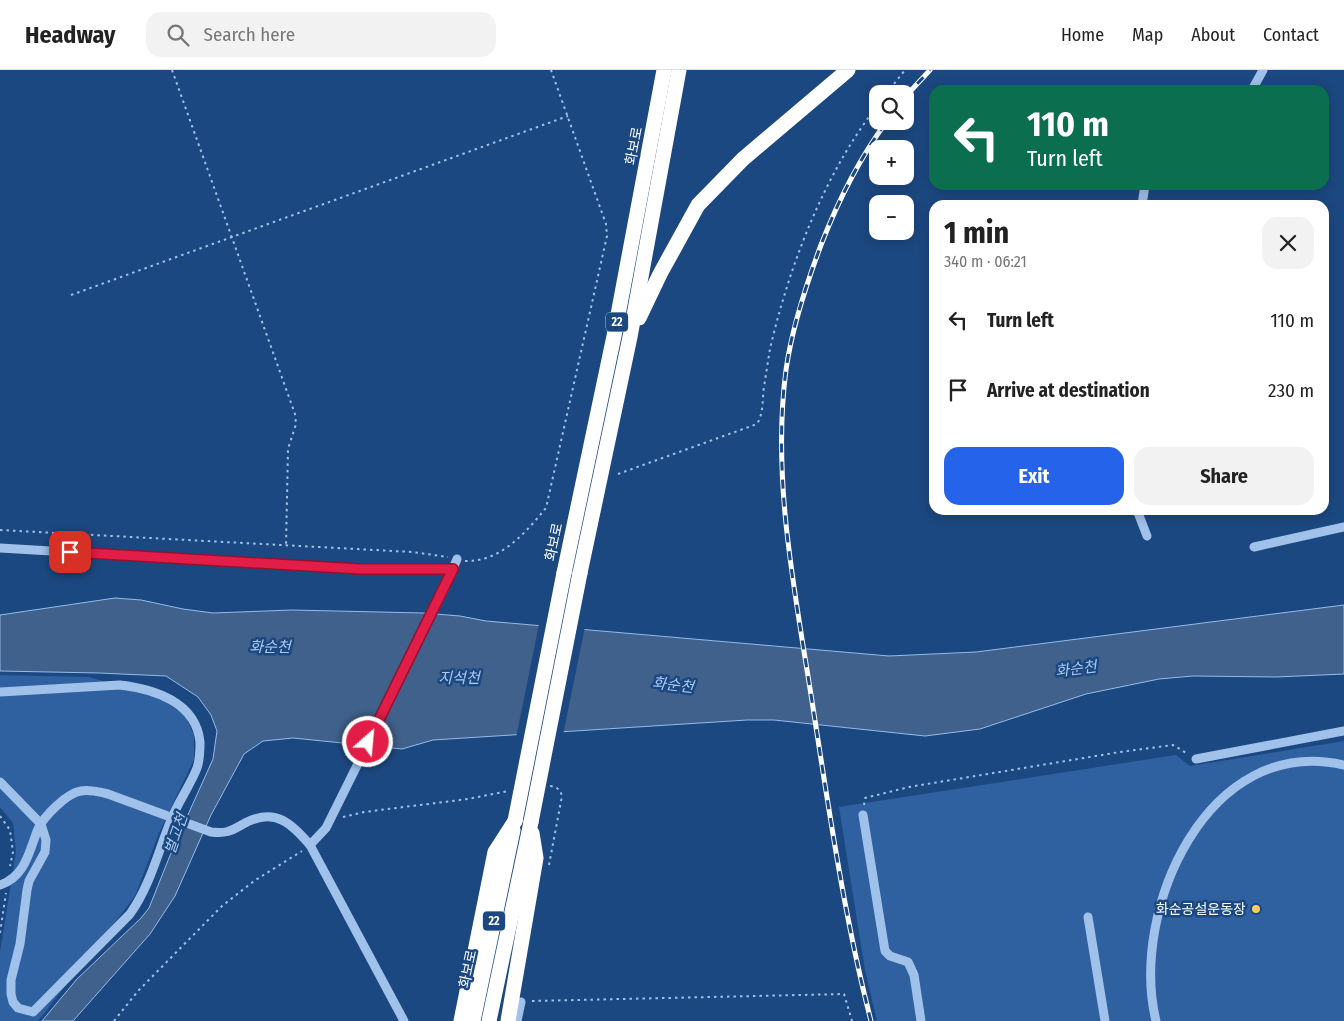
<!DOCTYPE html>
<html lang="en">
<head>
<meta charset="utf-8">
<style>
  :root { --surface:#fff; --page:#f2f2f2; --text:#222; --muted:#767676; --line:#e0e0e0; --accent:#2563eb }
  body { margin:0; font-family:"Fira Sans Condensed","Noto Sans KR",sans-serif; background:var(--page); color:var(--text); height:100vh; display:flex; flex-direction:column; font-size:19px; white-space:nowrap }
  * { box-sizing:border-box; margin:0 }
  p { font-size:16px; color:var(--muted) }
  .icon { flex:none; width:28px; height:28px; fill:none; stroke:currentColor; stroke-width:2; stroke-linecap:round; stroke-linejoin:round }
  .map { position:relative; flex:1; overflow:hidden }
  .details { position:absolute; left:929px; top:130px; width:400px; height:315px; display:flex; flex-direction:column; background:var(--surface); border-radius:15px; box-shadow:0 2px 12px #0003 }
  .details>* { flex:none }
  .banner { position:absolute; left:929px; top:15px; width:400px; height:105px; border-radius:15px; box-shadow:0 2px 12px #0003; background:#0b6e4f; color:#fff; overflow:hidden }
  .buttons { position:absolute; left:869px; top:15px; display:grid; gap:10px }
  .buttons a { display:grid; place-items:center; width:45px; height:45px; border-radius:10px; background:var(--surface); box-shadow:0 2px 12px #0003; font-size:25px }
  .pin { position:absolute; display:grid; place-items:center; width:42px; height:42px; color:#fff; margin:-21px; border-radius:10px; box-shadow:0 2px 8px #0006 }
  .me { position:absolute; width:55px; margin:-28px; rotate:27deg; stroke-linejoin:round; filter:drop-shadow(0 0 4px #0008) }
  .turn { display:flex; align-items:center; gap:18px; height:105px; padding:0 15px; font-size:22px }
  .turn .icon { width:65px; height:65px; stroke-width:2.5 }
  .turn b { display:block; font-size:35px; line-height:42px }
  .round { display:grid; place-items:center; flex:none; width:52px; height:52px; border-radius:15px; background:var(--page) }
  .summary { display:flex; align-items:center; justify-content:space-between; height:85px; padding:0 15px }
  h1 { font-size:30px; font-weight:700; line-height:38px }
  .primary-button { display:flex; gap:10px; margin-top:auto; padding:10px 15px }
  .primary-button a { flex:1; height:58px; border-radius:15px; background:var(--accent); color:#fff; font-size:20px; font-weight:700; line-height:58px; text-align:center }
  .primary-button a+a { background:var(--page); color:var(--text) }
  ul { padding:0; list-style:none }
  li { display:flex; align-items:center; gap:15px; height:70px; padding:0 15px }
  li div { flex:1 }
  li b { display:block; font-size:19px }
  li em { font-style:normal }
  header { display:flex; align-items:center; gap:30px; box-sizing:border-box; height:70px; padding:0 25px; background:var(--surface); border-bottom:1px solid var(--line) }
  header strong { font-size:24px }
  nav { display:flex; gap:28px; margin-inline-start:auto; font-size:18px }
  .search { width:350px; height:45px; background:var(--page); display:flex; align-items:center; gap:12px; box-sizing:border-box; padding:0 18px; border-radius:15px; color:var(--muted); font-size:19px }
  .map>svg:first-child { display:block }
</style>
</head>
<body>
<header>
<strong>Headway</strong>
<div class="search"><svg class="icon" aria-label="search" viewBox="0 0 24 24"><circle cx="10" cy="10" r="6"/><path d="M15 15l6 6"/></svg>Search here</div>
<nav><a>Home</a><a>Map</a><a>About</a><a>Contact</a></nav>
</header>
<div class="map">
<svg width="1344" height="951" viewBox="0 0 1344 951">
  <rect width="100%" height="100%" fill="#1c4881"/>
  <g fill="#2f61a0">
    <polygon points="0,605 89,607 160,628 186,646 194,666 194,689 159,763 135,826 38,951 0,951 0,882 16,782 13,753 0,737"/>
    <polygon points="1344,671 1344,951 877,951 865,900 839,737 1176,685 1190,696"/>
  </g>
  <polygon fill="#40618b" stroke="#93bcec" points="115,528 141,530 183,539 213,543 292,540 423,543 460,546 486,551 889,586 976,582 1344,535 1344,604 1276,607 1193,606 1159,609 1086,624 980,659 925,666 774,650 747,650 433,670 402,679 293,668 263,671 244,684 211,745 175,826 150,864 73,951 42,951 77,909 141,848 149,838 173,778 213,689 217,661 211,645 198,627 166,606 99,603 0,601 0,545"/>
  <polygon fill="#1c4881" points="539,554 585,557 563,665 516,668"/>
  <g fill="none" stroke-linecap="round" stroke-linejoin="round">
    <g stroke="#a0c1ea" stroke-width="2" stroke-dasharray="2.5 4" stroke-linecap="butt">
      <polyline points="172,0 295,344 296,354 288,379 286,476"/>
      <polyline points="886,24 905,0"/>
      <polyline points="71,225 568,46"/>
      <path d="M 618,404 L 757,354 C 764,342 762,330 764,317 C 766,304 768,291 770,279 C 789,196 825,102 878,35"/>
      <polyline points="0,460 412,482 448,487"/>
      <path d="M 465,491 C 501,492 525,463 546,438 L 607,166 L 606,154 L 551,0"/>
      <polyline points="864,735 865,728 909,717 1120,682 1173,675 1188,684"/>
      <polyline points="0,746 10,760 13,782 10,796"/>
      <polyline points="343,747 364,742 468,729 508,721"/>
      <path d="M 549,795 L 562,726 C 560,719 557,717 550,716"/>
      <polyline points="0,863 6,823"/>
      <polyline points="532,931 844,924 852,951"/>
      <polyline points="114,951 138,921 222,836 254,811 302,781"/>
    </g>
    <g stroke="#a0c1ea" stroke-width="9">
      <polyline points="1252,20 1263,0"/>
      <polyline points="1142,135 1145,115"/>
      <polyline points="1137,440 1147,466"/>
      <polyline points="1254,477 1344,457"/>
      <polyline points="0,478 360,499 453,499"/>
      <path d="M 0,622 L 120,615 C 154,619 196,632 200,672 C 200,681 200,690 197,698 C 190,716 178,732 171,750 C 158,782 150,816 130,844 L 33,942 L 18,938 L 13,932 L 11,924 L 11,910 L 20,874 L 27,820 L 29,811 L 45,782 L 46,770 L 41,754 L 0,712"/>
      <polyline points="1196,689 1344,661"/>
      <polyline points="863,745 885,881 890,886 908,892 914,905 921,951"/>
      <polyline points="310,775 326,758 445,518 457,489"/>
      <path d="M 0,815 C 26,806 29,781 38,759 C 44,746 67,723 81,721 C 90,719 99,722 108,724 L 211,762 C 229,764 232,760 247,752 C 276,738 292,754 310,775 L 404,951"/>
      <polyline points="1088,847 1105,951"/>
      <polyline points="517,951 521,932"/>
      <path d="M 1156,951 C 1129,840 1208,663 1344,695"/>
    </g>
    <g stroke="#fff" stroke-width="15">
      <polyline points="639,248 660,204 698,135 743,89 848,0"/>
      <polyline points="564,503 614,266 664,0"/>
      <polyline points="580,503 630,267 679,0"/>
      <polyline points="461,951 495,782 515,751"/>
      <polyline points="473,951 513,760"/>
      <polyline points="489,951 531,752"/>
      <polyline points="508,951 536,788 532,763"/>
    </g>
    <defs>
      <g id="rail">
        <polyline points="905,27 930,0"/>
        <path d="M 871,951 C 845,850 830,747 814,644 C 797,532 771,413 786,300 C 792,257 806,215 821,175 C 838,131 859,89 887,51"/>
      </g>
    </defs>
    <use href="#rail" stroke="#fff" stroke-width="5"/>
    <use href="#rail" stroke="#1c4881" stroke-width="3" stroke-dasharray="9" stroke-linecap="butt"/>
    <g stroke="#fff" stroke-width="15">
      <polyline points="515,751 564,503"/>
      <polyline points="531,752 580,503"/>
    </g>
  </g>
  <g fill="none" stroke-linecap="round" stroke-linejoin="round">
    <defs>
      <polyline id="route" points="70,482 360,499 453,499 368,672"/>
    </defs>
    <use href="#route" stroke="#92132f" stroke-width="12"/>
    <use href="#route" stroke="#e11d48" stroke-width="9"/>
  </g>
  <circle fill="#facd5e" stroke="#1c4881" stroke-width="2" cx="1256" cy="839" r="5"/>
  <g text-anchor="middle" dominant-baseline="central" stroke-width="5" stroke-linejoin="round" paint-order="stroke">
    <g fill="#1c4881" stroke="#bbc8d9" stroke-width="1">
      <rect x="606" y="242.5" width="22" height="19" rx="4"/>
      <rect x="483" y="841.5" width="22" height="19" rx="4"/>
    </g>
    <g font-size="12" font-weight="bold" fill="#fff">
      <text x="617" y="252">22</text>
      <text x="494" y="851">22</text>
    </g>
    <g font-size="14" fill="#fff" stroke="#1c4881">
      <text transform="translate(634 76) rotate(-79)">화보로</text>
      <text transform="translate(554 472) rotate(-78)">화보로</text>
      <text transform="translate(468 899) rotate(-78)">화보로</text>
    </g>
    <g font-size="14" fill="#fff" stroke="#1c4881" text-anchor="end">
      <text x="1246" y="839">화순공설운동장</text>
    </g>
    <g font-size="15" font-style="italic" fill="#accbf1" stroke="#1c4881">
      <text transform="translate(270 577) rotate(1)">화순천</text>
      <text transform="translate(1076 599) rotate(-7)">화순천</text>
      <text x="459" y="608">지석천</text>
      <text transform="translate(673 615) rotate(7)">화순천</text>
      <text transform="translate(176 764) rotate(-71)">벌고천</text>
    </g>
  </g>
</svg>
<div class="buttons">
<a><svg class="icon" aria-label="search" viewBox="0 0 24 24"><circle cx="10" cy="10" r="6"/><path d="M15 15l6 6"/></svg></a>
<a>+</a>
<a>−</a>
</div>
<div class="pin" style="left:70px;top:482px;background:#d93025"><svg class="icon" aria-label="arrive" viewBox="0 0 24 24"><path d="M6 21V4h12l-3 4 3 4H6"/></svg></div>
<svg class="me" style="left:368px;top:672px" viewBox="-20 -20 40 40"><circle r="17" fill="#e11d48" stroke="#fff" stroke-width="3"/><path d="M0-11L8 9 0 5-8 9z" fill="#fff"/></svg>
<div class="banner">
<div class="turn"><svg class="icon" aria-label="left" viewBox="0 0 24 24"><path d="M17 20v-9H6M10 6l-5 5 5 5"/></svg><div><b>110 m</b>Turn left</div></div>
</div>
<section class="details">
<div class="summary"><div><h1>1 min</h1><p>340 m · 06:21</p></div><a class="round"><svg class="icon" aria-label="close" viewBox="0 0 24 24"><path d="M6 6l12 12M18 6L6 18"/></svg></a></div>
<ul>
<li><svg class="icon" aria-label="left" viewBox="0 0 24 24"><path d="M17 20v-9H6M10 6l-5 5 5 5"/></svg><div><b>Turn left</b></div><em>110 m</em></li>
<li><svg class="icon" aria-label="arrive" viewBox="0 0 24 24"><path d="M6 21V4h12l-3 4 3 4H6"/></svg><div><b>Arrive at destination</b></div><em>230 m</em></li>
</ul>
<div class="primary-button"><a>Exit</a><a>Share</a></div>
</section>
</div>
</body>
</html>
